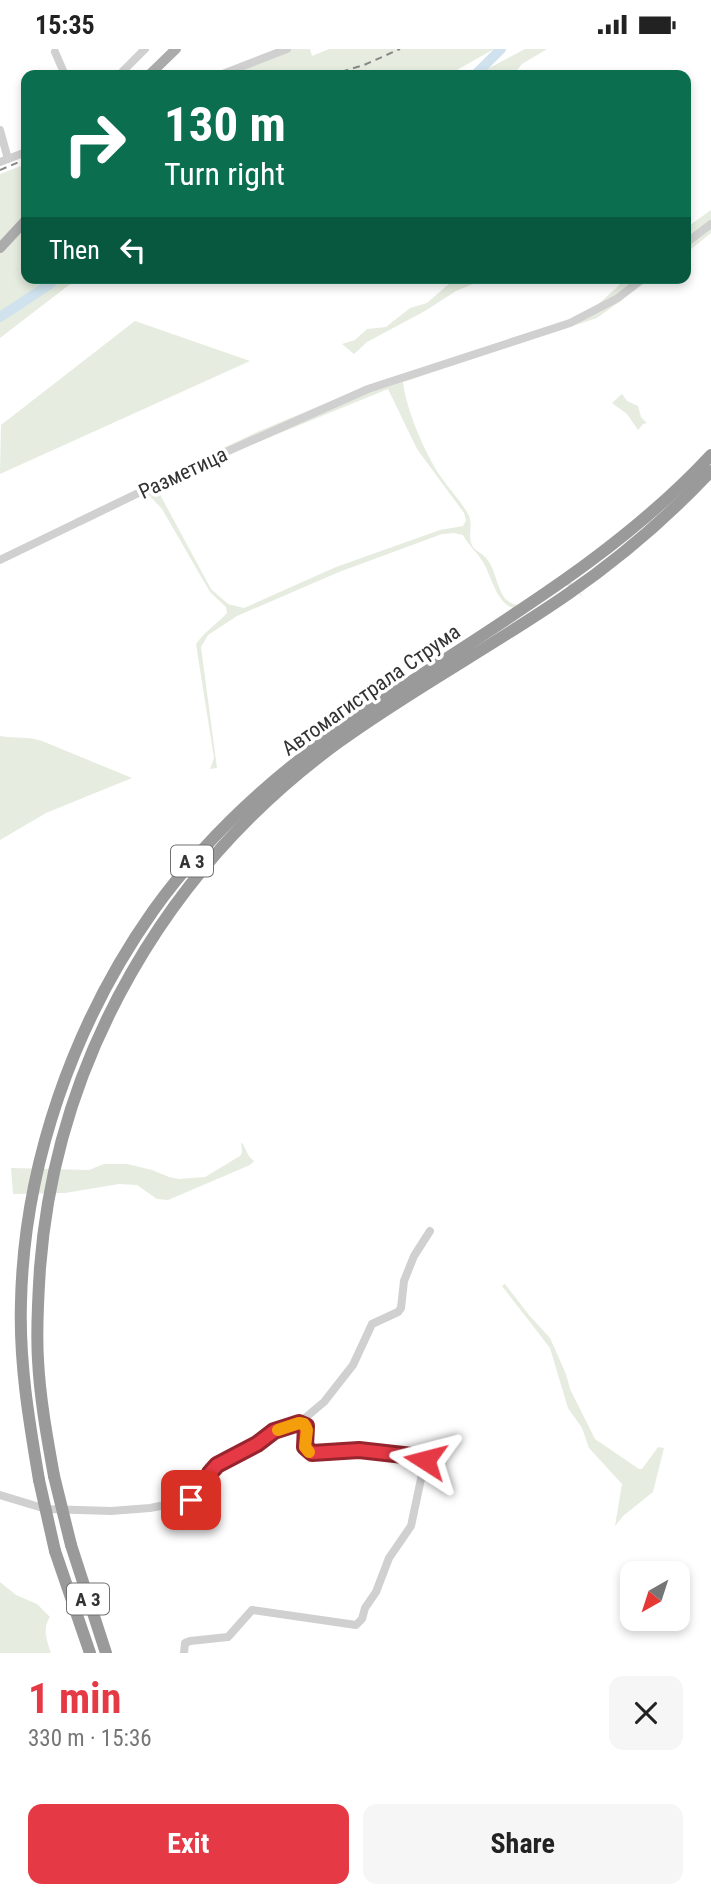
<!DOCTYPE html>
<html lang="en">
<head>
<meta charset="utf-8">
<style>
  :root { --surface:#fff; --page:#f6f6f6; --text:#222; --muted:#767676; --accent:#e63946 }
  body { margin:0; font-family:"Roboto Condensed",sans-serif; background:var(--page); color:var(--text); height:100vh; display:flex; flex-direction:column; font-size:26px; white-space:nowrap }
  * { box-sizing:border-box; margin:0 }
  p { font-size:23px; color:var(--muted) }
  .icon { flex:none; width:38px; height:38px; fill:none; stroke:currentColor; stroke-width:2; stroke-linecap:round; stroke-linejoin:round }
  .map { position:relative; height:1604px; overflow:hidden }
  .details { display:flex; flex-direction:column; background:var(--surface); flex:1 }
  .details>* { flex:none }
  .hud { position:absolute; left:21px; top:21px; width:670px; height:214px; border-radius:14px; box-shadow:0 4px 10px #0003; background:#0b6e4f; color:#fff; overflow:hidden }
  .needle { width:46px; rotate:219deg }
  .tools { position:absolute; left:620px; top:1512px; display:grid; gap:14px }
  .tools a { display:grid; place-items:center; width:70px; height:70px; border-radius:14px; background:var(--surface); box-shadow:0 4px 10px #0003; font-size:35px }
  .pin { position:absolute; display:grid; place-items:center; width:60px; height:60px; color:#fff; margin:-30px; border-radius:14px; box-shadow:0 4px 10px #0006 }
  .me { position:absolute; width:77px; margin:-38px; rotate:279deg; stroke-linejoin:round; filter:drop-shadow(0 0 5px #0008) }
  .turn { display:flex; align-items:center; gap:24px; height:147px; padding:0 28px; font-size:32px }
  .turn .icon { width:91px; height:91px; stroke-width:2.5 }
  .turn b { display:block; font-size:49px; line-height:60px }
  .then { display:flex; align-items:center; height:66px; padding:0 28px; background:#0003; gap:14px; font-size:26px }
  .round { display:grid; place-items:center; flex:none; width:74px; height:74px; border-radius:14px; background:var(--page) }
  .overview { display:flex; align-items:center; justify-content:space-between; height:119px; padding:0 28px }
  h1 { font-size:42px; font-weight:700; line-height:52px; color:var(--accent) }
  .primary-button { display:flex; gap:14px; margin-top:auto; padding:14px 28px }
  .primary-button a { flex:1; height:80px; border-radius:14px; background:var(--accent); color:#fff; font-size:28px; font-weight:700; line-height:80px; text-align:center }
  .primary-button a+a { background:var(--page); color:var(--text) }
  .status { display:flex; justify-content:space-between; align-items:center; height:49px; padding:0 35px; background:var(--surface); direction:ltr }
  .status svg { height:19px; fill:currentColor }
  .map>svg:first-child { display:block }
</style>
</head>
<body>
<div class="status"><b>15:35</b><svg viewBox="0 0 49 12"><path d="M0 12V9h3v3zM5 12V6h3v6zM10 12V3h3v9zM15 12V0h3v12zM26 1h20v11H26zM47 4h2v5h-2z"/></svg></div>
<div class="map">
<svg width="711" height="1604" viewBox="0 0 711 1604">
  <rect width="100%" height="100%" fill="#fff"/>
  <g fill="#e6ecdf" fill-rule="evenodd">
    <polygon points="287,0 310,0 312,7 329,0 494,0 448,26 220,26"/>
    <polygon points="525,0 547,0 522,15 513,26 476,26"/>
    <polygon points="26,115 26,229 78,229 0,289 0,125"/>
    <polygon points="711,161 711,184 686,204 686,179"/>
    <polygon points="461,229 495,229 480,232 456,242 425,262 367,293 354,305 342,295 355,291 367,280 386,278 410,259 427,254 451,233"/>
    <path d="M 627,229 L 652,229 L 597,269 L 403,333 C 406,360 425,405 441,428 C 449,440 459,450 467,463 C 474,474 468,482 471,494 C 474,502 481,503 486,509 C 500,524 495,557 522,556 L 561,533 L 569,532 L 575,537 L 584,549 L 573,539 L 563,535 C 549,541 538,553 524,558 C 499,567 492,527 483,513 C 477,503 469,497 463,486 L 454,484 L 442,485 L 339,523 L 237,567 L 208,586 L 201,598 L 217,719 L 210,720 L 214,709 L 196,595 C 205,582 217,575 227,564 L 226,558 L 210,543 L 162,460 L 147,444 L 80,477 L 75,470 L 257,383 L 374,334 L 557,276 L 594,259 ZM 388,340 L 417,400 L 464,464 L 466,471 L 463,477 L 440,481 L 336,518 L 244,559 L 228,555 L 211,540 L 157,440 L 234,403 Z"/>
    <polygon points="135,272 250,312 0,425 1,376"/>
    <polygon points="622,345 627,352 638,357 641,368 647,374 643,375 638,381 627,365 612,354"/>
    <path d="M 0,687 C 15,690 28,687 42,692 L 132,729 L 46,764 L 0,791 Z"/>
    <path d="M 241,1093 C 247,1099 246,1107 254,1112 L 250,1116 L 168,1151 L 157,1150 L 137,1136 L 119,1135 L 65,1144 L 13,1145 L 11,1119 L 89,1121 L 104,1115 L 127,1115 L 152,1121 L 169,1128 L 179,1130 L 205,1128 L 240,1107 L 242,1104 Z"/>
    <polygon points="505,1235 529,1266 550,1289 566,1325 570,1340 595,1390 639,1420 642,1420 658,1398 664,1399 653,1443 623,1467 615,1477 622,1435 589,1399 582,1379 568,1359 550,1299 502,1237"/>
    <path d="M 0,1533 L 16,1546 L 37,1555 L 50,1568 C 42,1579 47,1592 51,1604 L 0,1604 Z"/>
  </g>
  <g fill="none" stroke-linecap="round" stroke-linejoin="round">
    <g stroke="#cfe2ee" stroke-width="10">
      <polyline points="475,26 501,0"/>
      <polyline points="0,268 50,235 55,229"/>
    </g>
    <g stroke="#d0d0d0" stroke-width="8">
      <polyline points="55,3 65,26"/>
      <polyline points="119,26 145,0"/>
      <polyline points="220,26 287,0"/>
      <polyline points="0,81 8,110"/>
      <polyline points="0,113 26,103"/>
      <polyline points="686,194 711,175"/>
      <polyline points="0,511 190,419 368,340 570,274 618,249 643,229"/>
      <polyline points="0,1446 46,1460 111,1462 150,1459 191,1451 205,1441 210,1424 217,1416 257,1395 274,1382 299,1374 324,1353 353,1316 372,1275 398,1263 401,1259 404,1232 414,1207 430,1182"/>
      <polyline points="184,1604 185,1594 190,1592 228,1588 252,1561 356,1576 362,1570 365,1559 376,1543 389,1509 411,1477 425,1411 421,1408 359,1401 311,1404 305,1398 306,1377 299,1374"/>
    </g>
    <g stroke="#ababab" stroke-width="10">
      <polyline points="149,26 176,0"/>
      <polyline points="0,199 26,171"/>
    </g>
    <g stroke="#9a9a9a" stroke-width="12">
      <path d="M 54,1427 C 47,1388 40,1350 38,1311 C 36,1280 38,1250 40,1219 C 56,1009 168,817 339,693 C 412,640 493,597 568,545 C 620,509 668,468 711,422"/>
      <path d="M 39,1431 C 29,1372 19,1313 21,1253 C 24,1115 74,974 153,862 C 203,792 269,731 338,682 C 465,592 604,521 711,406"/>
      <polyline points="71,1496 106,1604"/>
      <polyline points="55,1502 90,1604"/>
    </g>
    <g stroke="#888" stroke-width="2" stroke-dasharray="7 5" stroke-linecap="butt">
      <polyline points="330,26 364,16 400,0"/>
      <polyline points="0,121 26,110"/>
    </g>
    <g stroke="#9a9a9a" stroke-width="12">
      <polyline points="54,1427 71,1496"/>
      <polyline points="39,1431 55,1502"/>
    </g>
  </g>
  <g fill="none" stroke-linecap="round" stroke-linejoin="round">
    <defs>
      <polyline id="route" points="191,1451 205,1441 210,1424 217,1416 257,1395 274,1382 299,1374 306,1377 305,1398 312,1404 359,1401 421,1408 425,1411"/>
    </defs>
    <use href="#route" stroke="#96252e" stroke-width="18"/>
    <use href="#route" stroke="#e63946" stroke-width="12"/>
    <polyline stroke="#f59e0b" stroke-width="12" points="278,1381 299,1374 304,1375 307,1381 305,1398 309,1403"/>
  </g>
  <g text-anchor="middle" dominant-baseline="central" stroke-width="7" stroke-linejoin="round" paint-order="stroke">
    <g fill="#fff" stroke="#707070" stroke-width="2">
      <rect x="171" y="796.5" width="42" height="31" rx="5"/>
      <rect x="67" y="1534.5" width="42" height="31" rx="5"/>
    </g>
    <g font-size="19" font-weight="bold" fill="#333">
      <text x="192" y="812">A 3</text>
      <text x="88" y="1550">A 3</text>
    </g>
    <g font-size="21" fill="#333" stroke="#fff">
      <text transform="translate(183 424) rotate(-25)">Разметица</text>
      <text transform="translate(371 641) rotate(-35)">Автомагистрала Струма</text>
    </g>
  </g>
</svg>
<div class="tools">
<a><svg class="needle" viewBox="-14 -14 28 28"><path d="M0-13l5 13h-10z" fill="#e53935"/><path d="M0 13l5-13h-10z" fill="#767676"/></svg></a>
</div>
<div class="pin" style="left:191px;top:1451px;background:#d93025"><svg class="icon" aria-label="arrive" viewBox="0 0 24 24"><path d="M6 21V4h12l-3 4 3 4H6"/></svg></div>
<svg class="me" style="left:425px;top:1411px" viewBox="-20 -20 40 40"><path d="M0-17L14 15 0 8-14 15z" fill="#e63946" stroke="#fff" stroke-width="4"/></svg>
<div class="hud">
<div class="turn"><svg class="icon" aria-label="right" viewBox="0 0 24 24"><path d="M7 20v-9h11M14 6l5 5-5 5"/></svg><div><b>130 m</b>Turn right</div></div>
<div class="then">Then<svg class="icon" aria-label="left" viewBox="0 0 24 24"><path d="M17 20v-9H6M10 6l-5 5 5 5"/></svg></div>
</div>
</div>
<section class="details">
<div class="overview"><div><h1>1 min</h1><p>330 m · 15:36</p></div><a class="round"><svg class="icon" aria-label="close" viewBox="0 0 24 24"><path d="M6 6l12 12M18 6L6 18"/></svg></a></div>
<div class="primary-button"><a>Exit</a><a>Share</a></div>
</section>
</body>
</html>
